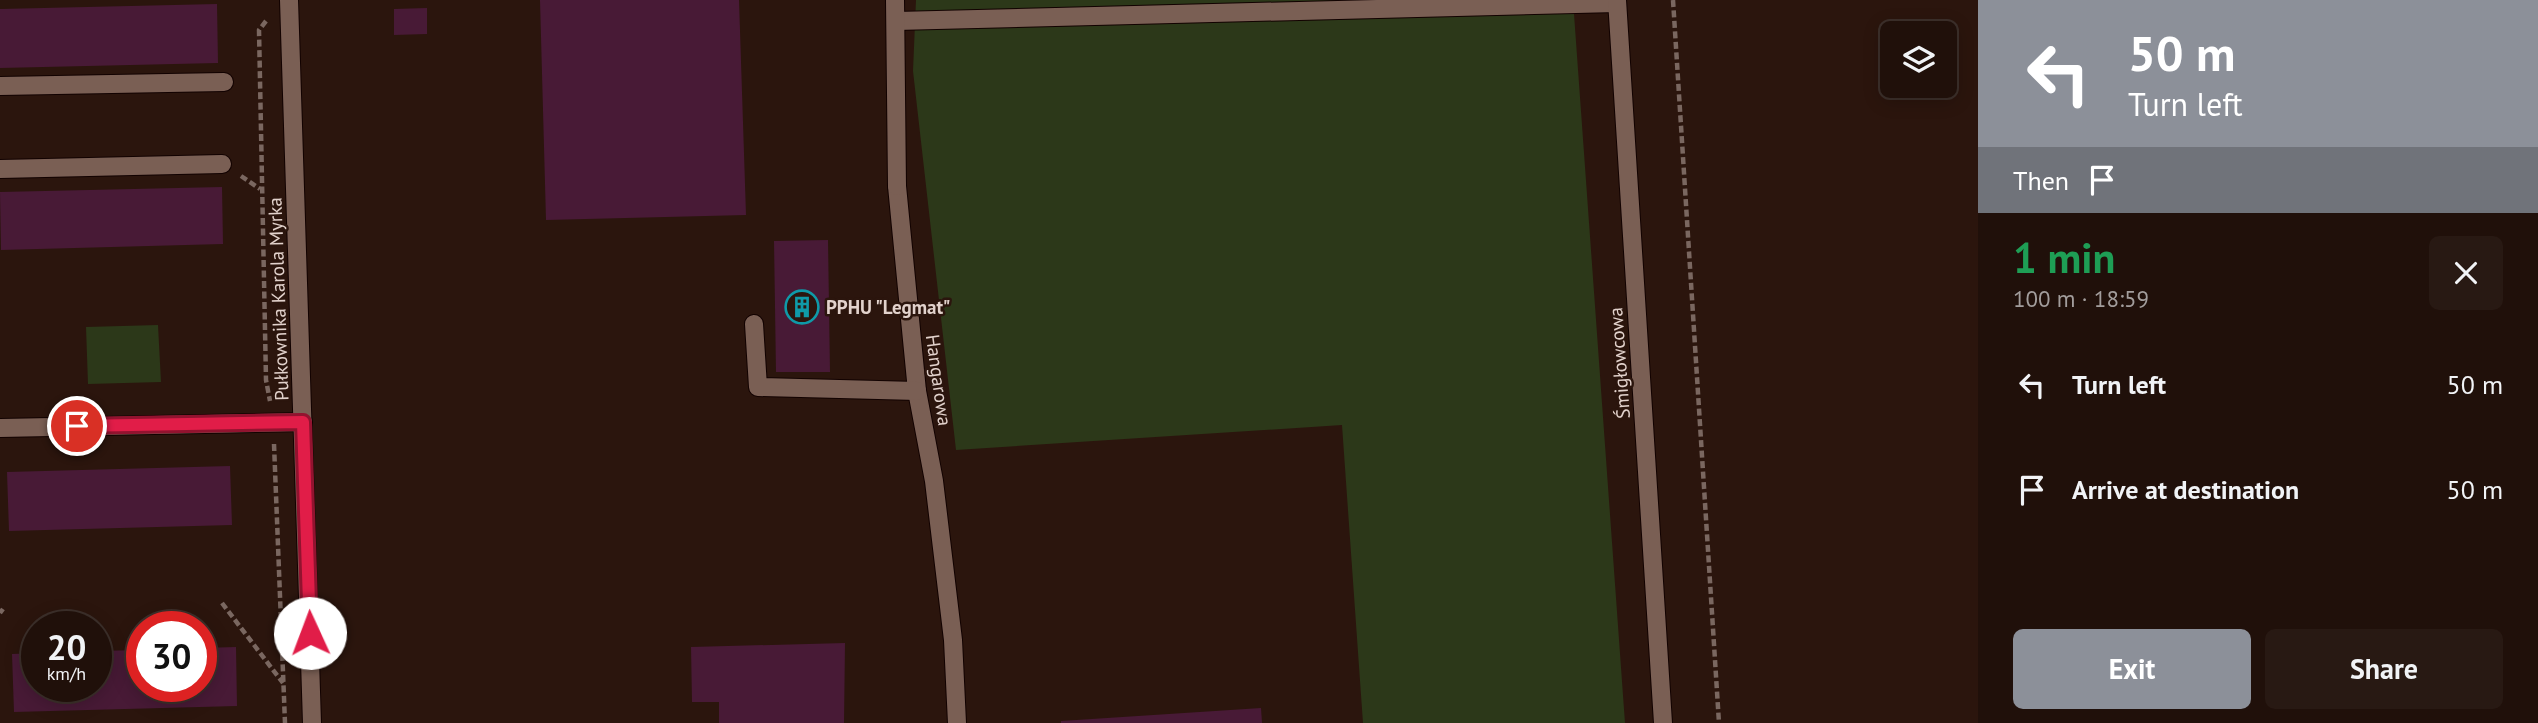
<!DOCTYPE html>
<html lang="en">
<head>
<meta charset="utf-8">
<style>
  :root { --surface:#20100a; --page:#281913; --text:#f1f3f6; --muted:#a29d9c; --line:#3d302b; --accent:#8c9099 }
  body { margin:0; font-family:"PT Sans",sans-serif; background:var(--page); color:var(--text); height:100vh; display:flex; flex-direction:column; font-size:26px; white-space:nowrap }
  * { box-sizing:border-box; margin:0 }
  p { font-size:23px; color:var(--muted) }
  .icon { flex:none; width:38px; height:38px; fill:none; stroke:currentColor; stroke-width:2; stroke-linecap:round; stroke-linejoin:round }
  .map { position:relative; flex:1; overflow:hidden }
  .details { display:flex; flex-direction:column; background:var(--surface); width:560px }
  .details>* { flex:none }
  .top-card { background:#8c9099; color:#fff; overflow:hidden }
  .fabs { position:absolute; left:1880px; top:21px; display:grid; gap:14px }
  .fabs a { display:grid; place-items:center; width:77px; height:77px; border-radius:10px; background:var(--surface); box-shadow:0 4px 18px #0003,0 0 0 2px var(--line); font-size:35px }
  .speed { position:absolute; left:21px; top:611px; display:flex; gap:14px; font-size:35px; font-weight:700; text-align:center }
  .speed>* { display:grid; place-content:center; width:91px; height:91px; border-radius:50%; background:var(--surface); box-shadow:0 4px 18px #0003,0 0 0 2px var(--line); line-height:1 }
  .speed small { font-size:18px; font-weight:400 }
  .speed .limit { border:10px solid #d22; background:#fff; color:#111 }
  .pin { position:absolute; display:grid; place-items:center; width:60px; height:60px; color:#fff; margin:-30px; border:4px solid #fff; border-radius:50%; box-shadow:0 2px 7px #0007 }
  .me { position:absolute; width:77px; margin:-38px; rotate:358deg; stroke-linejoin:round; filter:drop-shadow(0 0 5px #0008) }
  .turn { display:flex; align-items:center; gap:24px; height:147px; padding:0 35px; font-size:32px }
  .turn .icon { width:91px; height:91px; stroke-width:2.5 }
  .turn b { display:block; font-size:49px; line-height:60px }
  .then { display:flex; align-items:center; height:66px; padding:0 35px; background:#0003; gap:14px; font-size:26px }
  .round { display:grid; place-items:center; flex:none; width:74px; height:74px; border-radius:10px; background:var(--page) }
  .head { display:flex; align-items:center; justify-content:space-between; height:119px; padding:0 35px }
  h1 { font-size:42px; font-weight:700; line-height:52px; color:#1e9e55 }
  .primary-button { display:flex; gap:14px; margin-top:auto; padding:14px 35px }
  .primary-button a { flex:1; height:80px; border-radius:10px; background:var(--accent); color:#fff; font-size:28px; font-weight:700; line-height:80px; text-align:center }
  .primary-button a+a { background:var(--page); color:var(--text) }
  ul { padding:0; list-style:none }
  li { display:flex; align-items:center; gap:21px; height:105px; padding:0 35px }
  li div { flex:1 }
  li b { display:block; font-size:26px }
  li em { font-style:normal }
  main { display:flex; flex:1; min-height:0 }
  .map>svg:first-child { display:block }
</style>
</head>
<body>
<main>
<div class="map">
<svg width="1978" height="723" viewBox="0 0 1978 723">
  <rect width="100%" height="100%" fill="#2b150d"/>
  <g fill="#2c3819">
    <polygon points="916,0 1573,0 1625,723 1363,723 1342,425 956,450 913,71"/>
    <polygon points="158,325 161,382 88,384 86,327"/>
  </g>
  <g fill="#481a36">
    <polygon points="540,0 739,0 746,215 546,220"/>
    <polygon points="217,4 218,63 0,68 0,9"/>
    <polygon points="427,8 427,34 394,35 394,9"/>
    <polygon points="222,187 223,244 1,250 0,192"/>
    <polygon points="828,240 830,372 776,372 774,241"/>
    <polygon points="230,466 232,525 9,531 7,472"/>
    <polygon points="845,643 844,723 719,723 719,702 692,702 691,647"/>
    <polygon points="236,647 237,706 14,712 12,654 37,653 37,686 96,686 96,651 142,650 142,686 201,686 201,648"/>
    <polygon points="1261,708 1262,723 1061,723 1061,721"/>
  </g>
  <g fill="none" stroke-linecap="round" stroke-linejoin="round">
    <defs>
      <g id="service">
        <polyline points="896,21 1617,3"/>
        <polyline points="0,86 224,82"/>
        <polyline points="0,169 222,164"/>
        <polyline points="897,186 917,391 934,481 953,640 957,723"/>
        <polyline points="754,324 758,387 917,391"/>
        <polyline points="0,428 303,422"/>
      </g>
      <g id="minor">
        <polyline points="289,0 312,723"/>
        <polyline points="895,0 897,186"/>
        <polyline points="1617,0 1663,723"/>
      </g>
    </defs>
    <use href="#service" stroke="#120200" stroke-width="20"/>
    <use href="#minor" stroke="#120200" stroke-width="20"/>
    <g stroke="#7a6760" stroke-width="4.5" stroke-dasharray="7 3.5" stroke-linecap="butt">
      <polyline points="1673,0 1719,723"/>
      <polyline points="266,21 259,30 266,380 270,401"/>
      <polyline points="241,176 260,189"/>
      <polyline points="274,444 285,723"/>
      <polyline points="222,603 283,683"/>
      <polyline points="0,613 3,609"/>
    </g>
    <use href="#service" stroke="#7a5f54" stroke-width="18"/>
    <use href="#minor" stroke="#7a5f54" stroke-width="18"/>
  </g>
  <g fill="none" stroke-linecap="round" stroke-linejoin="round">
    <defs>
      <polyline id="route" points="77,426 303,422 310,633"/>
    </defs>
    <use href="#route" stroke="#92132f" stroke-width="18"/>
    <use href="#route" stroke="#e11d48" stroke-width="12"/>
  </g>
  <defs>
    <symbol id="building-ring" viewBox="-11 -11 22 22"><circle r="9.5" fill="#2b150d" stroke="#0f9aa8" stroke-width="1.5"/><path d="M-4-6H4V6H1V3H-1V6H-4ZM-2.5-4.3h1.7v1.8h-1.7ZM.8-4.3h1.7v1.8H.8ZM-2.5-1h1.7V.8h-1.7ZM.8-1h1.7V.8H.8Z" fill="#0f9aa8"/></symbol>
  </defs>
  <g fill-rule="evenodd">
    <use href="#building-ring" x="783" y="288" width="38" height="38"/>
  </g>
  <g text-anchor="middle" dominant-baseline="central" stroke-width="5" stroke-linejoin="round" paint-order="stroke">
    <g font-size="19" fill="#e2d2cc" stroke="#2b150d">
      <text transform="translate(278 299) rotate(-92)">Pułkownika Karola Myrka</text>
      <text transform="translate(1619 363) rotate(-94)">Śmigłowcowa</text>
      <text transform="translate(939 380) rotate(82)">Hangarowa</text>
    </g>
    <g font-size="19" font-weight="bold" fill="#e2d2cc" stroke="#2b150d" text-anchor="start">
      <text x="826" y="307">PPHU "Legmat"</text>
    </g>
  </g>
</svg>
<div class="fabs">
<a><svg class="icon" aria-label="layers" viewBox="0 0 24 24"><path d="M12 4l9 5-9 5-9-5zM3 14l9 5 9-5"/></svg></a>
</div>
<div class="speed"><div>20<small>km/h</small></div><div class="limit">30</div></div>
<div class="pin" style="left:77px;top:426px;background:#d93025"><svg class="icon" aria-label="arrive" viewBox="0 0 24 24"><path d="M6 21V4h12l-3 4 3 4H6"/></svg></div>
<svg class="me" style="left:310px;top:633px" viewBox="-20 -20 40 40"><circle r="19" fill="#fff"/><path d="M0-13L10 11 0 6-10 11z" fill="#e11d48"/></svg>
</div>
<section class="details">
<div class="top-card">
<div class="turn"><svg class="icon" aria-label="left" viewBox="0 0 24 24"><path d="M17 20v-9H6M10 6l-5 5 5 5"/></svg><div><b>50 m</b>Turn left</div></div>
<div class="then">Then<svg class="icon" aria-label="arrive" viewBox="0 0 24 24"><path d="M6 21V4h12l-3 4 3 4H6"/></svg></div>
</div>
<div class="head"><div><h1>1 min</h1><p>100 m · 18:59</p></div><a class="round"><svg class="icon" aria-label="close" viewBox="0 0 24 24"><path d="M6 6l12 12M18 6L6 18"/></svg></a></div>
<ul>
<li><svg class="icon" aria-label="left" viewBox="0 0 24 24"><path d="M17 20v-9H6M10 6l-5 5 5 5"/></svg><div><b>Turn left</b></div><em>50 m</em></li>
<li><svg class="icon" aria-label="arrive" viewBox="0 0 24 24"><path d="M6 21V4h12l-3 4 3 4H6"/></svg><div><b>Arrive at destination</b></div><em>50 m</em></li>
</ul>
<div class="primary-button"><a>Exit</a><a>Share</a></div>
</section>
</main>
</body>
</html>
